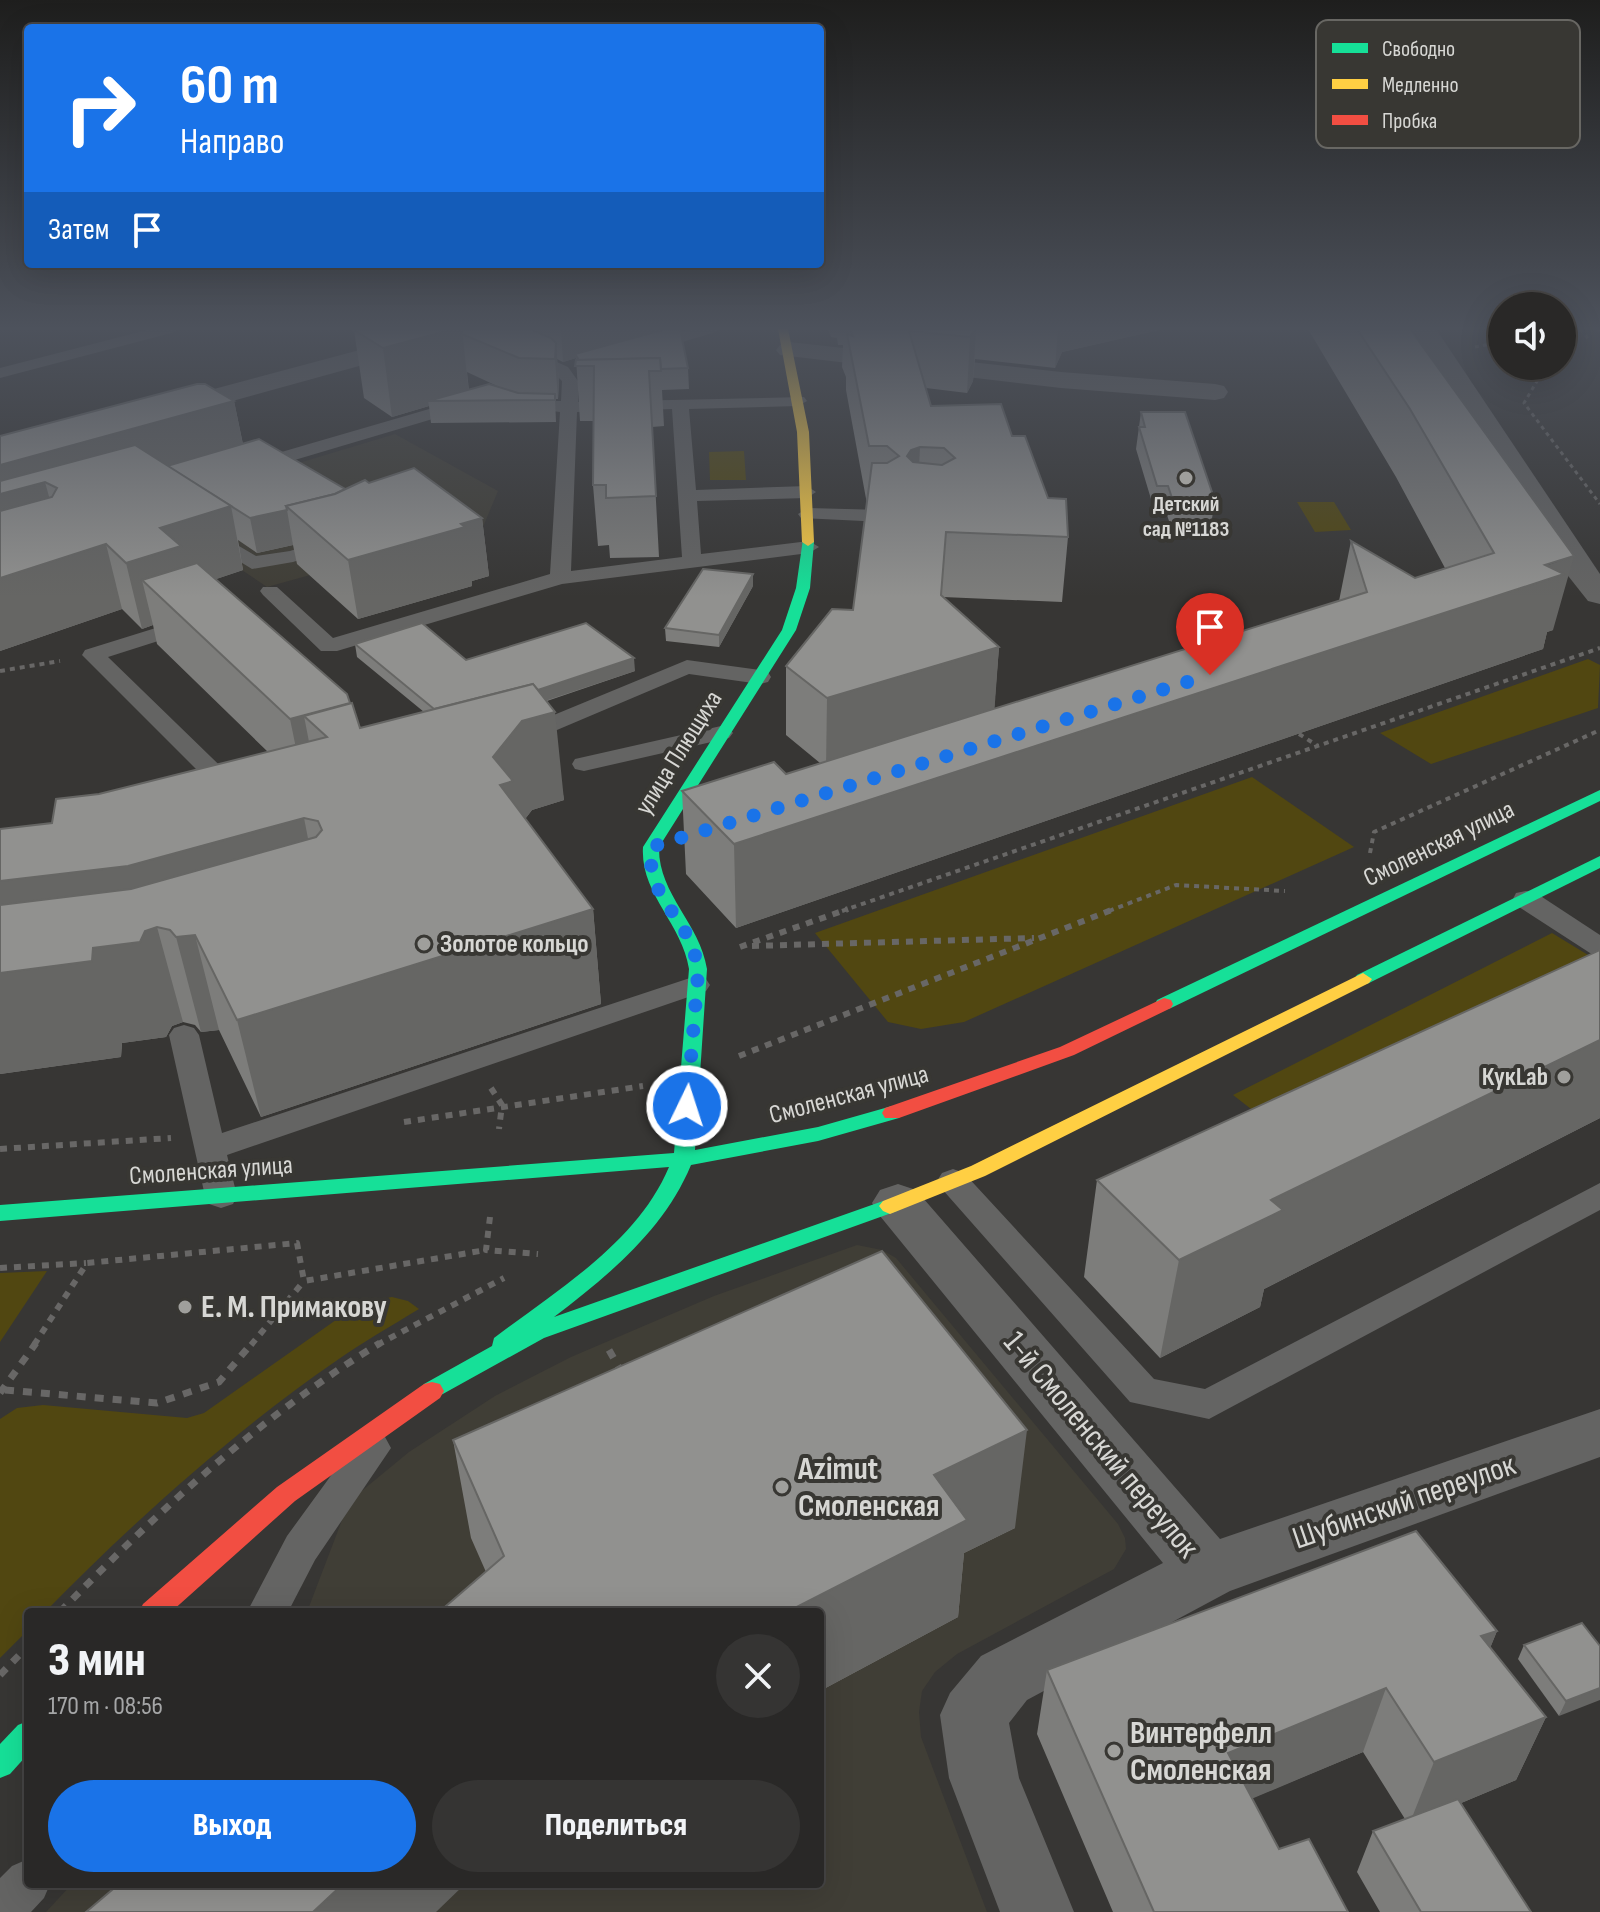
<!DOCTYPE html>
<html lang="ru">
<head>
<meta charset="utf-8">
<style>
  :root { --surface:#292827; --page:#353433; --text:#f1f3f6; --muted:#a5a6a7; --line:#454444; --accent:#1a73e8 }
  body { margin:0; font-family:"Sofia Sans Condensed",sans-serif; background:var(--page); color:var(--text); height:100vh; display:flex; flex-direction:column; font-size:30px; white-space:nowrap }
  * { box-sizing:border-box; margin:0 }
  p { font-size:26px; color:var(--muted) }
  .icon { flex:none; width:44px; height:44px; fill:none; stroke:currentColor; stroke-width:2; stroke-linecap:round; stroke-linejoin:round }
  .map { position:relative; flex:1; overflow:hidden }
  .details { position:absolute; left:24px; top:1608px; width:800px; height:280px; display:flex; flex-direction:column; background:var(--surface); border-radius:8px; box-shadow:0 8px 32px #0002,0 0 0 2px var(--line) }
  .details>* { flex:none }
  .top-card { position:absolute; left:24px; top:24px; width:800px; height:244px; border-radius:8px; box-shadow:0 8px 32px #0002,0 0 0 2px var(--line); background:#1a73e8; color:#fff; overflow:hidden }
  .fabs { position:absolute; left:1488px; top:292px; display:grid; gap:16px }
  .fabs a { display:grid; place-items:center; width:88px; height:88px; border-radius:50%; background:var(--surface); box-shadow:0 8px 32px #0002,0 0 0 2px var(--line); font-size:40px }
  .pin { position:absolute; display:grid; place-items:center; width:68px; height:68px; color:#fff; margin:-82px -34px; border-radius:50% 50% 50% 0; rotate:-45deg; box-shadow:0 0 8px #0007 }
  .pin .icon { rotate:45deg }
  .me { position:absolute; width:88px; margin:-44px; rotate:4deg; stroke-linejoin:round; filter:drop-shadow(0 0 6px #0008) }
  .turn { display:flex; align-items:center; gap:28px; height:168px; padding:0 24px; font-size:36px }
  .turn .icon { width:104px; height:104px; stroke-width:2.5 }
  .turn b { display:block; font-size:56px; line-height:68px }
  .then { display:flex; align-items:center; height:76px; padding:0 24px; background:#0003; gap:16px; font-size:30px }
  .round { display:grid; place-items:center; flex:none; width:84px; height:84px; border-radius:42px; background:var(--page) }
  .head { display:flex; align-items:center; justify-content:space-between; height:136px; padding:0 24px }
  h1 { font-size:48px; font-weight:800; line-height:60px }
  .button { display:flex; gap:16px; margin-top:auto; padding:16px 24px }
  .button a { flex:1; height:92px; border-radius:48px; background:var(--accent); color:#fff; font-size:32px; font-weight:800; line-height:92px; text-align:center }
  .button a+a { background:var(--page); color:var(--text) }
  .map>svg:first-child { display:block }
</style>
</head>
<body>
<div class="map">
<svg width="1600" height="1912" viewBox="0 0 1600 1912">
  <rect width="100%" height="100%" fill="#373634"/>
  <g fill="#403e36">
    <polygon points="395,434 498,491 483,527 267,587 150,508"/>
    <polygon points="857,1245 882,1250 896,1258 1118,1524 1125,1538 1126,1549 1114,1569 957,1654 935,1672 922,1691 919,1712 921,1737 987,1912 46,1912 72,1884 820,1884 820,1612 307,1612 344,1515 358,1494 409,1452 495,1396 571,1357 714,1296"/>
  </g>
  <g fill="#514711">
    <polygon points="744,451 746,480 710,480 709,452"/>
    <polygon points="1297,502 1334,502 1351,530 1315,532"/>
    <polygon points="1588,659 1600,665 1598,708 1431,764 1380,733"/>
    <polygon points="1252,777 1354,847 964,1022 921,1029 888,1022 815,933"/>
    <polygon points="1552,933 1593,958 1255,1112 1233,1095"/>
    <polygon points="47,1271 0,1342 0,1273"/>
    <path d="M 392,1297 L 408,1301 L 419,1309 C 391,1326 363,1342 336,1361 C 235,1430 130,1525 45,1612 L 28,1612 L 28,1630 L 0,1658 L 0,1419 L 17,1408 L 43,1405 L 187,1418 L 204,1413 L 360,1303 Z"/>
  </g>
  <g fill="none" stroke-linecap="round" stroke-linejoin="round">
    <g stroke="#686766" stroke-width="3" stroke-dasharray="4 4" stroke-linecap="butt">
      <polyline points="1580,329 1590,341"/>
      <polyline points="1597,329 1600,332"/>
      <polyline points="1475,347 1502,342"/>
      <polyline points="1546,366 1524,403 1600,504"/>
    </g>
    <g stroke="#686766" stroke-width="4" stroke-dasharray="5 5" stroke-linecap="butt">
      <polyline points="0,671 60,661"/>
      <polyline points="1299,734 1318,746"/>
      <polyline points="1370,853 1374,832 1600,730"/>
      <polyline points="842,911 1600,648"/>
      <polyline points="1109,911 1176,885 1285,891"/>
    </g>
    <g stroke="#686766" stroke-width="6" stroke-dasharray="7 7" stroke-linecap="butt">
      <polyline points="752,946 1034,938"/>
      <polyline points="740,947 848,909"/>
      <polyline points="739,1056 1114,909"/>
      <polyline points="491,1088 502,1105 499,1129"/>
      <polyline points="404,1122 643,1086"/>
      <polyline points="0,1149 171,1138"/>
      <polyline points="490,1217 486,1250 538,1254"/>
      <polyline points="0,1268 86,1263"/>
      <polyline points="34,1345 87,1263 297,1243 304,1281 486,1250"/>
      <polyline points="251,1345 304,1281"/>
      <polyline points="377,1345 504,1278"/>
    </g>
    <g stroke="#686766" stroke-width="7" stroke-dasharray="9 9" stroke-linecap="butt">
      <polyline points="609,1350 622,1373"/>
      <polyline points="5,1390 157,1403 219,1382 252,1343"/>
      <polyline points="0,1393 36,1343"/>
      <path d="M 60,1612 C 157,1512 261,1416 380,1343"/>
      <polyline points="0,1675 28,1646"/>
    </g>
    <g fill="#646463" fill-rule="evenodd">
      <polygon points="151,329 177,329 175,332 0,378 0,368"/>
      <path d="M 462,329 L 483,329 L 568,367 L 578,381 L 578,402 L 804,397 L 807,401 L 798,406 L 689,409 L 696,490 L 807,486 L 816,492 L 807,498 L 697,501 L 701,554 L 809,541 L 819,547 L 809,553 L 562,584 L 337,651 L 321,651 L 263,595 L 260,591 L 263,587 L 277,587 L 333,638 L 550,574 L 560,412 L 544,410 L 541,406 L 550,401 L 561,401 L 562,381 L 556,375 ZM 672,409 L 682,557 L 571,571 L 577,412 Z"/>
      <polygon points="693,329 718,329 716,332 648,352 640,347 642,344"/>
      <polygon points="467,398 476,403 473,407 261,470 254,472 245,466 247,462"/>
      <polygon points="808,508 884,510 894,516 884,522 801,518 798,514"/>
      <polygon points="210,529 256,556 290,551 330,538 340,544 337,548 293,562 252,569 203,539 200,535"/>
      <polygon points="191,617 202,623 199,628 108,657 244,789 247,794 244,799 226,799 82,655 85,650"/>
      <polygon points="687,660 760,670 768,672 771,677 768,682 760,684 689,674 531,741 515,741 511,736 515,731"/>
      <polygon points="721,726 729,728 733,733 729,738 584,771 575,769 572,764 575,759"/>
      <polygon points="1526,891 1536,893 1600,935 1600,956 1590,953 1516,905 1513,899 1516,893"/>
      <polygon points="696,976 706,979 710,985 706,991 227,1155 237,1196 233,1204 221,1208 209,1204 205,1196 169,1035 174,1028 184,1025 194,1028 199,1035 222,1133"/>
      <polygon points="953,1169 964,1173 1154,1379 1205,1389 1600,1183 1600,1210 1209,1419 1130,1402 942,1189 937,1181 942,1173"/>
      <polygon points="372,1432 385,1437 391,1448 315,1560 288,1612 247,1612 287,1536 359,1437"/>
      <polygon points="28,1859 28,1884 50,1884 44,1898 31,1912 0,1912 0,1878 12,1866"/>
    </g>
    <g fill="#646463" fill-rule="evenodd">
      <polygon points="438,329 478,329 475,334 178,416 158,416 154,410 158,404"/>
      <polygon points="1412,329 1436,329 1600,574 1600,604 1588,601 1565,572"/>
      <polygon points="789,342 1061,372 1215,384 1224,386 1228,392 1224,398 1215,400 1061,388 780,355 776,350 780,345"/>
      <polygon points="898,1184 916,1190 1220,1539 1600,1409 1600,1457 1230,1591 1027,1700 1009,1723 1019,1778 1074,1912 1000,1912 949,1778 940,1715 950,1693 981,1656 1163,1563 880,1216 872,1203 880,1190"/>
    </g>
    <g fill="#16e098" fill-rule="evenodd">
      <path d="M 803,539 L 814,542 L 810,588 L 796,630 L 659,847 C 658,894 700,923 707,969 L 695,1150 L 818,1127 L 892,1106 L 899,1108 L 902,1113 L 899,1118 L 818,1141 L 691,1165 C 664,1230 609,1275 554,1317 L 883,1201 L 897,1201 L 901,1206 L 897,1211 L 544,1338 L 432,1400 L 424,1398 L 420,1391 L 424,1384 L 492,1346 L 494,1338 C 557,1290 637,1243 669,1167 L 0,1221 L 0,1205 L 674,1153 L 689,969 C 682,923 640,894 643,847 L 782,630 L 796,588 Z"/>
      <polygon points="1600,790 1600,801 1171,1008 1164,1010 1155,1004 1157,1000"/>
      <polygon points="1600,856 1600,868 1369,983 1363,985 1354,979 1357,975"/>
      <polygon points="28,1721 28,1754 10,1774 0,1778 0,1744 18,1725"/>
    </g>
    <g fill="#ffcf43" fill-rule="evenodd">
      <polygon points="778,329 788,329 809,432 814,542 808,546 802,542 797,432"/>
      <polygon points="1363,973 1372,979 1369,983 985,1176 890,1214 883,1211 879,1206 883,1201 971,1166"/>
    </g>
    <g fill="#f24e42" fill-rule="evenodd">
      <polygon points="1164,998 1171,1000 1173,1004 1171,1008 1074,1055 899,1118 885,1118 882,1113 885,1108 1060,1047"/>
      <polygon points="432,1382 440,1384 444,1391 440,1398 295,1501 171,1612 139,1612 143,1604 277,1487 424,1384"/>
    </g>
  </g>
  <g fill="#7d7d7b" fill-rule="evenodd">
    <path d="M 533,329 L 680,329 L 688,368 L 689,389 L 662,390 L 664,426 L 652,427 L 659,557 L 610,558 L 609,545 L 598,546 L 593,485 L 594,421 L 580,421 L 576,358 L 563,362 L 557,359 L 559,382 L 558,399 L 555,399 L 556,422 L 431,423 L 429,406 L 392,417 L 364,398 L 354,330 L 533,330 ZM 467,372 L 497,386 L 469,390 Z"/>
    <polygon points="828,329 1163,329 1062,352 1055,368 975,359 973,381 967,393 926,388 931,406 1012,436 1048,498 1068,537 1062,602 943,597 999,647 994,709 1339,601 1351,541 1415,578 1445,568 1396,477 1308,329 1410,329 1553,630 1547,632 1543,649 736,928 686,874 682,791 786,774 820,763 786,735 786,666 853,610 867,504 846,390 846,377 842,367 843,345 838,345 837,338 831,337"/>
    <polygon points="234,401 243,444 345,489 369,483 482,518 489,576 472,581 472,586 358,619 297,564 293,545 257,553 238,540 243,570 216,579 350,704 360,728 424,712 357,657 355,644 466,660 635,671 547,701 564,800 532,810 525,819 593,909 601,1004 261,1117 219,1030 201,1032 195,1025 183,1022 172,1026 166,1037 122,1043 121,1057 0,1074 0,829 52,823 99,794 268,752 157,644 153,625 142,629 122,609 0,651 0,436"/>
    <polygon points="1141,412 1215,501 1211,524 1170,524 1165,509 1154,509 1136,449"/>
    <polygon points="753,586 719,647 666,641 665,628"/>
    <polygon points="1600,950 1600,1118 1264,1289 1260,1307 1160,1358 1084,1277 1097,1180"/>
    <polygon points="453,1440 1015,1528 964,1553 958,1617 820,1691 820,1612 486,1572 471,1538"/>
    <polygon points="1497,1631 1490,1648 1546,1717 1516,1780 1461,1803 1531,1912 1380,1912 1357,1872 1373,1831 1405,1819 1363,1752 1252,1798 1279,1849 1348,1912 1113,1912 1037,1734 1047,1670"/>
    <polygon points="1524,1645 1600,1646 1559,1716 1518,1659"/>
  </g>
  <g fill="#666664">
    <polygon points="454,329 462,329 469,394 428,401 429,406 392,417 383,348"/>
    <polygon points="561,329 678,329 575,354 576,358 563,362"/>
    <polygon points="975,329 976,329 973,381 967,393 970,337"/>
    <polygon points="1058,329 1163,329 1062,352 1055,368"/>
    <polygon points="556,343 559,382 558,399 555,359"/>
    <polygon points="234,401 246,460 57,488 45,482 62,544 0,562 0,465"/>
    <polygon points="920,447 917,508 907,456 911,450"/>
    <polygon points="231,506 243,570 190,588 142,580 153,625 142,629 126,563 160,528"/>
    <polygon points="287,510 293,545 257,553 250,518"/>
    <polygon points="482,518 489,576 472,581 472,586 358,619 348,560"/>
    <polygon points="106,544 122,609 0,651 0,578"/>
    <polygon points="1574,556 1553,630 1547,632 1543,649 736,928 734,844"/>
    <polygon points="753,574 753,586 719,647 719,635"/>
    <polygon points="999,647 994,716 826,769 827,698"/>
    <polygon points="634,658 635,671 449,733 448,720"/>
    <polygon points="350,703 304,716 317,783 304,787 290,719"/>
    <polygon points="555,712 564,800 532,810 504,847 493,757 522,721"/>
    <polygon points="304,818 322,910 195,935 219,1030 201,1032 176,937 170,930 157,927 183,1022 172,1026 166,1037 122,1043 121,1057 0,1074 0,881"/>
    <polygon points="593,909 601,1004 261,1117 237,1020"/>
    <polygon points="1600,1040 1600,1118 1264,1289 1260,1307 1160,1358 1179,1260 1271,1200"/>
    <polygon points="1027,1430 1015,1528 964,1553 958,1617 820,1691 820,1612 787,1612 934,1475"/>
    <polygon points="1497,1631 1471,1695 1481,1636"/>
    <polygon points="1386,1688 1363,1752 1211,1816 1228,1753"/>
    <polygon points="1600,1688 1600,1700 1559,1716 1566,1701"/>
    <polygon points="1546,1717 1516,1780 1409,1825 1434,1762"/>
    <polygon points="343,1884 465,1884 436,1912 313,1912"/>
  </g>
  <g fill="#91918f" stroke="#666664" stroke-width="2" fill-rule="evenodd">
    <polygon points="360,329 454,329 383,348 354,330"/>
    <polygon points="467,329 530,329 551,338 556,343 555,359 519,358 462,334 462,330"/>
    <polygon points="666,329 680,329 688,368 661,369 660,358 579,360 575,354"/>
    <path d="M 850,329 L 975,329 L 970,337 L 909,331 L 931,406 L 1001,404 L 1012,436 L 1025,436 L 1048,498 L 1066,499 L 1068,537 L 946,532 L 941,595 L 999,647 L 827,698 L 786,666 L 832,609 L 853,610 L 872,463 L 887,463 L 899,456 L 887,446 L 869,446 L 847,334 L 853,336 ZM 920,447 L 944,448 L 955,458 L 942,465 L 913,462 L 907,456 L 911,450 Z"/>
    <polygon points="1357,329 1410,329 1574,556 1545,565 1564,574 734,844 682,791 774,762 786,774 1367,592 1351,541 1415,578 1494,553 1410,409"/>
    <polygon points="660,358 661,371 649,371 656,496 606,498 606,485 593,485 594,366 575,366 576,360"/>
    <polygon points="197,384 205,384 234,401 0,465 0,436"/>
    <polygon points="489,384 518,393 555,394 555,400 428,401"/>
    <polygon points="1141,412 1185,412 1215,501 1173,501 1168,486 1157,486 1139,427 1145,427"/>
    <polygon points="259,439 345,489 335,494 286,506 287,510 250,518 167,466"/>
    <polygon points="135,445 231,506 160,528 181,546 126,563 106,544 0,578 0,511 52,497 57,488 45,482 0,494 0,481"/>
    <polygon points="414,468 482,518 461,524 465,527 348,560 286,506 335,494 365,480 369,483"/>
    <polygon points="197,563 347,694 350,703 290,719 142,580"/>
    <polygon points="703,569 753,574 719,635 665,628"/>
    <polygon points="422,623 466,660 586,623 634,658 538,690 533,684 434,709 355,644"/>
    <polygon points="533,684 555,712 522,721 493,757 513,781 500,785 593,909 237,1020 195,935 176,937 170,930 157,927 145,931 140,942 93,948 92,961 0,973 0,905 131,889 316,837 322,830 318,821 304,818 128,866 0,881 0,829 52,823 56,799 99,794 327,737 304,716 352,703 360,728"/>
    <polygon points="1600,950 1600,1040 1271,1200 1283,1210 1179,1260 1097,1180"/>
    <polygon points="882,1251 1027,1430 934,1475 967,1520 787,1612 439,1612 504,1556 453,1440"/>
    <polygon points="1416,1531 1497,1631 1481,1636 1546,1717 1434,1762 1386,1688 1228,1753 1279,1849 1309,1839 1348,1912 1154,1912 1047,1670"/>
    <polygon points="1582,1623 1600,1646 1600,1688 1566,1701 1524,1645"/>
    <polygon points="1458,1799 1531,1912 1421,1912 1373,1831"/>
    <polygon points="119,1884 343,1884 313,1912 86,1912"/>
  </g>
  <linearGradient id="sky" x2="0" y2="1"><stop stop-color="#1e1e1d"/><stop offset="0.55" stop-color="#4d525c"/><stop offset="1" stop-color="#4d525c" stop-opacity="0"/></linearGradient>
  <rect width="1600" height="597" fill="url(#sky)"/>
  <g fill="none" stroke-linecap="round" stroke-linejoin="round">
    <path stroke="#1a73e8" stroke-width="14" stroke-dasharray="0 25.2" d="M 687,1106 L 698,974 C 694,916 646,905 651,847 L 1210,675"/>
  </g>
  <g fill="#9f9f9c" stroke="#383733" stroke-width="3">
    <circle cx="1186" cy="478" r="8"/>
    <circle cx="424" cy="944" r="8"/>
    <circle cx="1564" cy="1077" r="8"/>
    <circle cx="185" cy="1307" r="8"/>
    <circle cx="782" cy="1487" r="8"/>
    <circle cx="1114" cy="1751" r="8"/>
  </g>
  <g text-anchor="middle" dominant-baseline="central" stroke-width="8" stroke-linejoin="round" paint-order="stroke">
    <g font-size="22" font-weight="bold" fill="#d7d7d4" stroke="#383733">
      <text x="1186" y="504">Детский<tspan x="1186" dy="25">сад №1183</tspan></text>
    </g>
    <g font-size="26" fill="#d7d7d4" stroke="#383733">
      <text transform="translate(679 753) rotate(-58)">улица Плющиха</text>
      <text transform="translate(1439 844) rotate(-26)">Смоленская улица</text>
      <text transform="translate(849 1095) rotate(-15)">Смоленская улица</text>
      <text transform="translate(211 1171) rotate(-4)">Смоленская улица</text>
    </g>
    <g font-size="26" font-weight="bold" fill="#d7d7d4" stroke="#383733" text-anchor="start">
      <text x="440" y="944">Золотое кольцо</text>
      <text x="1548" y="1077" text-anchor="end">КукLab</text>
    </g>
    <g font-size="32" font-weight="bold" fill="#d7d7d4" stroke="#383733" text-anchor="start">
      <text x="201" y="1307">Е. М. Примакову</text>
      <text x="798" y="1469">Azimut<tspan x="798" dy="37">Смоленская</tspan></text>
      <text x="1130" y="1733">Винтерфелл<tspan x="1130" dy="37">Смоленская</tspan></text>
    </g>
    <g font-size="32" fill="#d7d7d4" stroke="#383733">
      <text transform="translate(1101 1445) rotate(50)">1-й Смоленский переулок</text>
      <text transform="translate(1404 1502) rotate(-19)">Шубинский переулок</text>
    </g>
  </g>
  <rect x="1316" y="20" width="264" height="128" rx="12" fill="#383733" stroke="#686763" stroke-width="2"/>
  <rect x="1332" y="43" width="36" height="10" fill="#16e098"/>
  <rect x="1332" y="79" width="36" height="10" fill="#ffcf43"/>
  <rect x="1332" y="115" width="36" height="10" fill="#f24e42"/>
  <g font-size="22" fill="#d7d7d4">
    <text x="1382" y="56">Свободно</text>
    <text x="1382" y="92">Медленно</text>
    <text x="1382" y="128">Пробка</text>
  </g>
</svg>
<div class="fabs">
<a><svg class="icon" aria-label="sound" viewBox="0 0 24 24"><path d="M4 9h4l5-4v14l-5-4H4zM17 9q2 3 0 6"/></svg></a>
</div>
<div class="pin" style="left:1210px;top:675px;background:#d93025"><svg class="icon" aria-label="arrive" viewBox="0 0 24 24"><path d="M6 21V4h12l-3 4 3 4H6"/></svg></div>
<svg class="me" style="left:687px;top:1106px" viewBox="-20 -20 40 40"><circle r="17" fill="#1a73e8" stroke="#fff" stroke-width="3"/><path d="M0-11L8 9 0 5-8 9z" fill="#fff"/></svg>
<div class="top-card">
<div class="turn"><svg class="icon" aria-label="right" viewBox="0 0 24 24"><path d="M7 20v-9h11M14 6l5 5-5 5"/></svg><div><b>60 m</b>Направо</div></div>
<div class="then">Затем<svg class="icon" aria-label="arrive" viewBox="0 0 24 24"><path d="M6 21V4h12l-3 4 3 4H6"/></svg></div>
</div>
<section class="details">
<div class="head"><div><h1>3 мин</h1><p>170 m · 08:56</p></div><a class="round"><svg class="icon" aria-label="close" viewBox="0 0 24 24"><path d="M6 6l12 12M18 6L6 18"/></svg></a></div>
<div class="button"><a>Выход</a><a>Поделиться</a></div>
</section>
</div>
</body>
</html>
